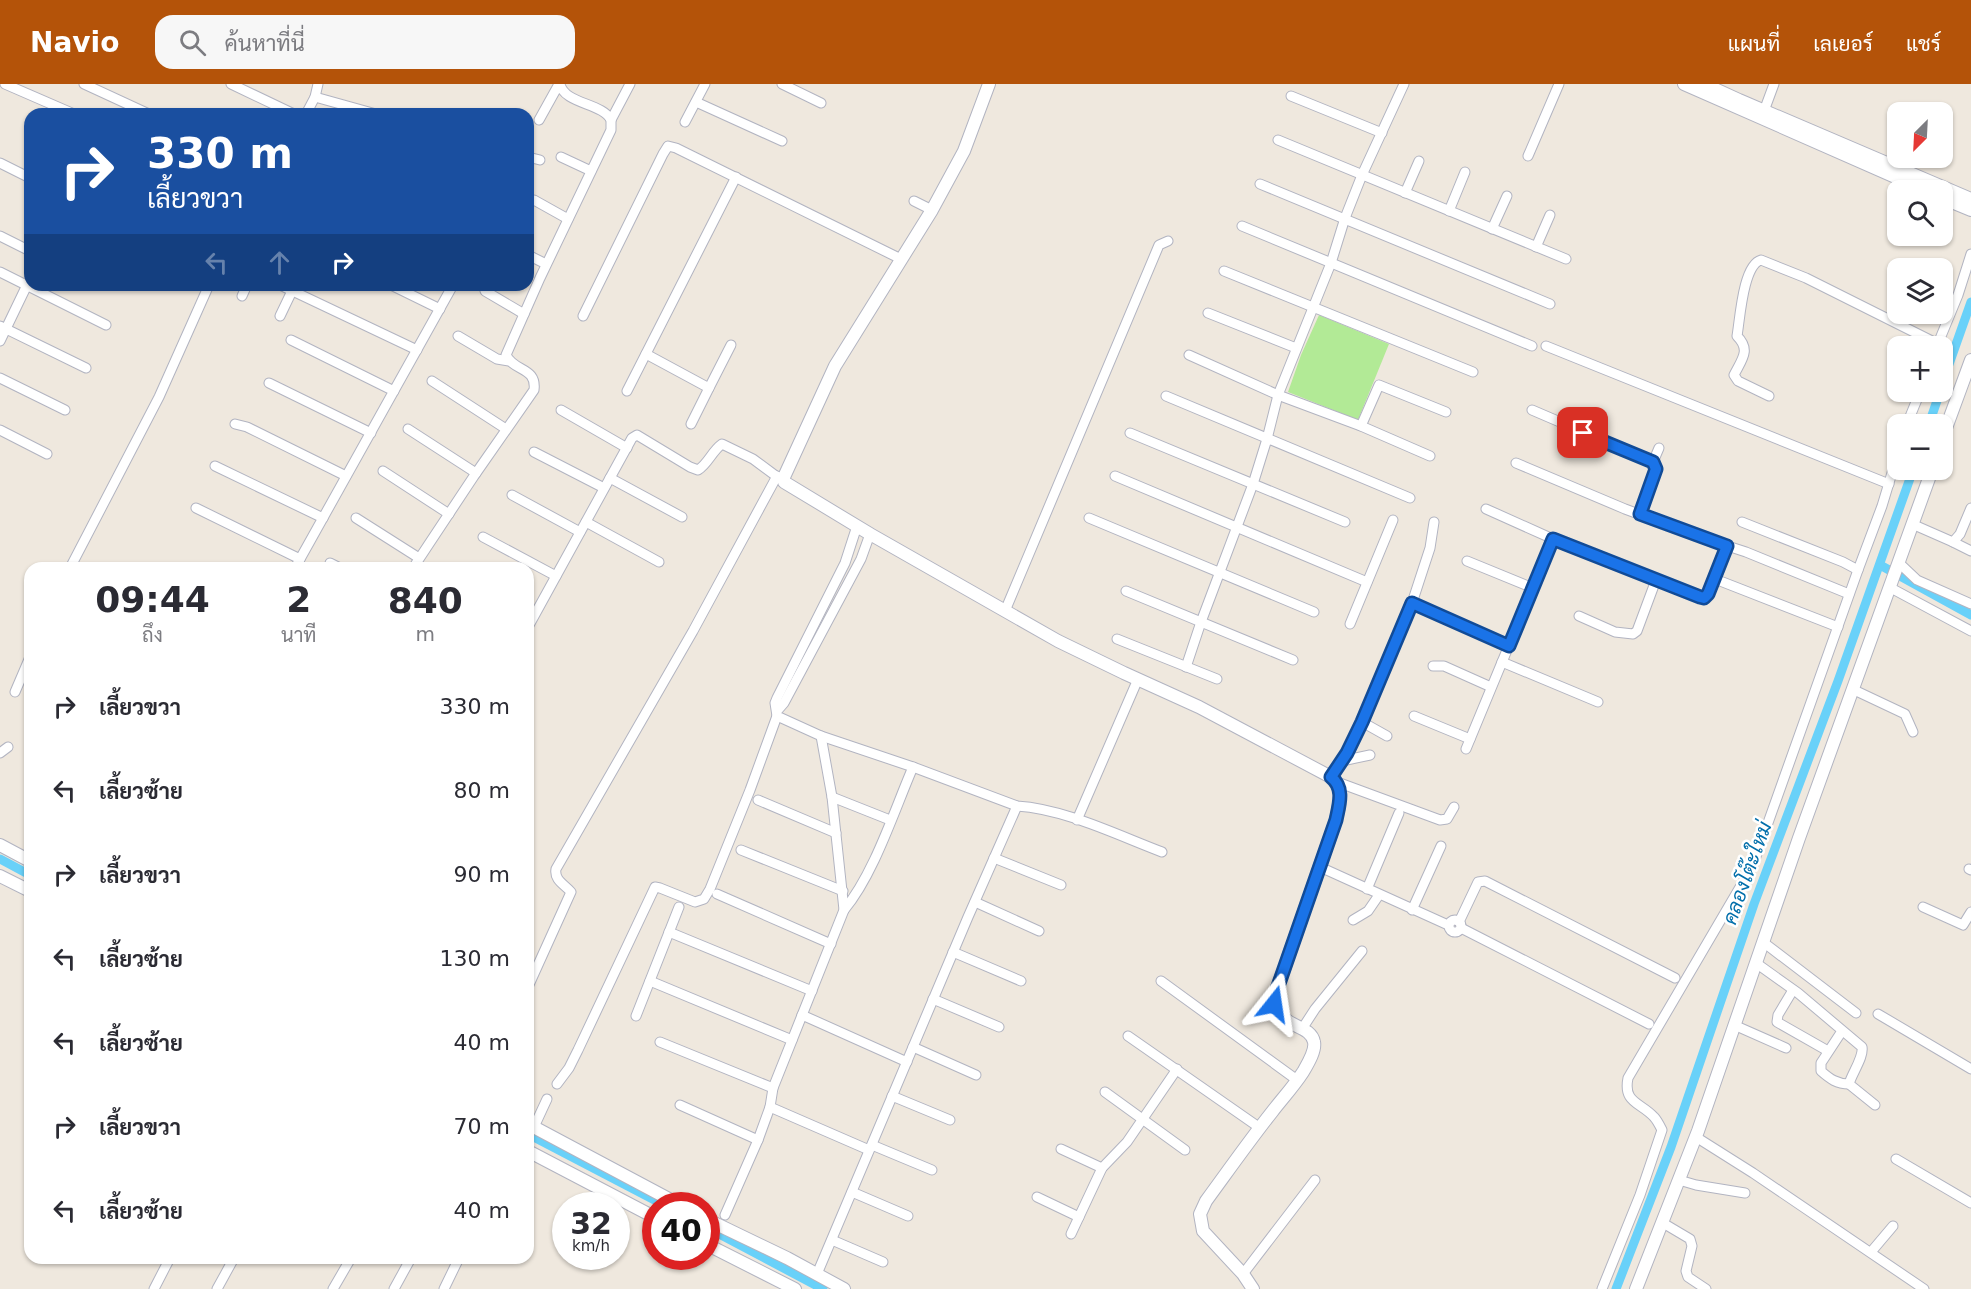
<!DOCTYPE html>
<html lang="th">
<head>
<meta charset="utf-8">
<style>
  :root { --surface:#fff; --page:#f7f7f7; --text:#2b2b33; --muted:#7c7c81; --accent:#b45309 }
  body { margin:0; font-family:"DejaVu Sans",Sarabun,sans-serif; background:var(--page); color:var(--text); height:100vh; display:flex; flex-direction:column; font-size:22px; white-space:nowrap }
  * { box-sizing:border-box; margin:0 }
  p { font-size:20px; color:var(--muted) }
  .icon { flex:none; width:33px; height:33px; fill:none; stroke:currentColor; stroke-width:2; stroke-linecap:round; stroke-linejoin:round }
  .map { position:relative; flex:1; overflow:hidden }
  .details { position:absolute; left:24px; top:478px; width:510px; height:702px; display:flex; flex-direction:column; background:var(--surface); border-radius:18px; box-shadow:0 2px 4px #0004 }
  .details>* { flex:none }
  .banner { position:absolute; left:24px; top:24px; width:510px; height:183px; border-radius:18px; box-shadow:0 2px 4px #0004; background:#1a4fa0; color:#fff; overflow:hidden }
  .needle { width:39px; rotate:204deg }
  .fabs { position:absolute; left:1887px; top:18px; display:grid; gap:12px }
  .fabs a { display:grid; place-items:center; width:66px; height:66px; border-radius:12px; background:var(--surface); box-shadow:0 2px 4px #0004; font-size:30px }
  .speed { position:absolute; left:552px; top:1108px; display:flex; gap:12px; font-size:30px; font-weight:700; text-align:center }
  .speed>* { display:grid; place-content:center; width:78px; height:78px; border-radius:50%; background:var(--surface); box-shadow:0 2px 4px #0004; line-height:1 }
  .speed small { font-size:15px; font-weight:400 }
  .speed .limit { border:9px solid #d22; background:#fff; color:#111 }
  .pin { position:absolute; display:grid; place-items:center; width:51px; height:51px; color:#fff; margin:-26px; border-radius:12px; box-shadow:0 3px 9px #0006 }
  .me { position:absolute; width:66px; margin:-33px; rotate:15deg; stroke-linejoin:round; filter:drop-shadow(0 0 4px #0008) }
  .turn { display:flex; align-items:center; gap:21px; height:126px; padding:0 24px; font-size:27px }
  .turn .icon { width:78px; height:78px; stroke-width:2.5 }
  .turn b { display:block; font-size:42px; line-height:51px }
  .lanes { display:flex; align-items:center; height:57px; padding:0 24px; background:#0003; justify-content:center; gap:30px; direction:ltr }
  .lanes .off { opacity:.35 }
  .eta { display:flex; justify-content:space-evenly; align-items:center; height:102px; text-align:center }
  .eta b { font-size:36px; font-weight:700; line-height:42px }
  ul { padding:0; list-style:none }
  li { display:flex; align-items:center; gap:18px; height:84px; padding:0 24px }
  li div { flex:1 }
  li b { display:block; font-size:22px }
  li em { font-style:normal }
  header { display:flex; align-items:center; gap:36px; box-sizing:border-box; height:84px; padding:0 30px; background:var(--accent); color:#fff }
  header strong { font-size:28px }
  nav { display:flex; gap:33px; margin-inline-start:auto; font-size:21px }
  .search { width:420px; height:54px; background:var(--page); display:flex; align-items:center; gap:15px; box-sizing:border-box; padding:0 21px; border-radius:18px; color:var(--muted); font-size:22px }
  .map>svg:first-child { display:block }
</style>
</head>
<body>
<header>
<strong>Navio</strong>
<div class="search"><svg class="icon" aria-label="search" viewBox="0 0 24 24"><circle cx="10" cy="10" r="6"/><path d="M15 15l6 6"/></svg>ค้นหาที่นี่</div>
<nav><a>แผนที่</a><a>เลเยอร์</a><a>แชร์</a></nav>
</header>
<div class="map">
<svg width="1971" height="1205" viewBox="0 0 1971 1205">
  <rect width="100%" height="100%" fill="#efe8de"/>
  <polygon fill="#b2ea96" points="1319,231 1389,260 1358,336 1288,308 1301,271"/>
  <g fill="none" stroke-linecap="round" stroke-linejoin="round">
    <g stroke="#69d1f9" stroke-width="9">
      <polyline points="1942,300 1971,218"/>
      <polyline points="1929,340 1940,308"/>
      <polyline points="1880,481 1971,531"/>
      <polyline points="0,775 30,791"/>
      <polyline points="528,1050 666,1122"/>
      <polyline points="706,1143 823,1205"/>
      <polyline points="1616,1205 1671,1063 1754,820 1838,597 1913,386"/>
    </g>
    <defs>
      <g id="minor">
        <polyline points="5,0 74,30"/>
        <polyline points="84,0 149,30"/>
        <polyline points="231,0 294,30"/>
        <polyline points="782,0 821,19"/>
        <polyline points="1291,12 1382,49"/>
        <polyline points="315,13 376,30"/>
        <polyline points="696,18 782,57"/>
        <polyline points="1764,27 1774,0"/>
        <polyline points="306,30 315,13 318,0"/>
        <polyline points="539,36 559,0"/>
        <polyline points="611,36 630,0"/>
        <polyline points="685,38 705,0"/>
        <polyline points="1278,56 1566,175"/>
        <polyline points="1528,72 1559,0"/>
        <polyline points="528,73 540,76"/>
        <polyline points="561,73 591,87"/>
        <polyline points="0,79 30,94"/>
        <polyline points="1260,100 1550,220"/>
        <polyline points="1405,109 1419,77"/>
        <polyline points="534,116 568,135"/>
        <polyline points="914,117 932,126"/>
        <polyline points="1449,127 1465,88"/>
        <polyline points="1242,142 1532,262"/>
        <polyline points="1492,145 1507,112"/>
        <polyline points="0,152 30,167"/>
        <polyline points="1536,163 1550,131"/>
        <polyline points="528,171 546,180"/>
        <polyline points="1224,187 1473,288"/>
        <polyline points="0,188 106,241"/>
        <polyline points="280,201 417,266"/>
        <polyline points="391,201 440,225"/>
        <polyline points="485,207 524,230"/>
        <polyline points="242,212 247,201"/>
        <polyline points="1208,229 1296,264"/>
        <polyline points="280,232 292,207"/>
        <polyline points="583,232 663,70 668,62 676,64 901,175"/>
        <polyline points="0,242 86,284"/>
        <polyline points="458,252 497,275 509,277"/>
        <polyline points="291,256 394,307"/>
        <polyline points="0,257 27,201"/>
        <polyline points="1546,262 1889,400"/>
        <polyline points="1937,262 1958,211 1971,170"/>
        <polyline points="646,270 709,304 691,340"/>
        <polyline points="1189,271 1278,311 1361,342 1430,372"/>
        <polyline points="0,294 65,326"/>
        <polyline points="432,297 506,345"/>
        <polyline points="269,299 371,349"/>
        <polyline points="709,304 731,261"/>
        <polyline points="627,307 736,93"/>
        <polyline points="1166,312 1410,414"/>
        <path d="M 1769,312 L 1738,297 L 1734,291 C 1742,275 1751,266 1737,252 C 1740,235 1743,181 1761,176 L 1806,194 L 1938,260"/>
        <polyline points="561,326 627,364"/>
        <polyline points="1532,326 1653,378 1656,385 1640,430"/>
        <polyline points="235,340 247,343 346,392"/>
        <polyline points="1907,340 1920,308"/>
        <polyline points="1361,342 1379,301 1446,328"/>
        <polyline points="408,345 476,389"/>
        <polyline points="0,346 47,370"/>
        <polyline points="1130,349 1345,438"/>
        <polyline points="534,368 604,404"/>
        <polyline points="1653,378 1659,364"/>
        <polyline points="1516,379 1625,425 1703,454 1746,468 1849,510"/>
        <polyline points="215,382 323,434"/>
        <polyline points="383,387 449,430"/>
        <polyline points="1115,392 1367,498"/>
        <polyline points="610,394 682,433"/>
        <polyline points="512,411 580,448"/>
        <polyline points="196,424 300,475"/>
        <polyline points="1486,425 1553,455 1700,513 1704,514 1708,510 1727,462"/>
        <polyline points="356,434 419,474"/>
        <polyline points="1089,434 1314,528"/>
        <polyline points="586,438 659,478"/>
        <polyline points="1742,438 1843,478 1858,486"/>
        <polyline points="1912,440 1953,458 1960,450 1971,424"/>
        <path d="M 857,442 L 845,479 L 777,614 L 775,619 L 777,632 L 821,652 L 913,683 L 1017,722 C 1065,725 1117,751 1162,768"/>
        <polyline points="483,453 556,492"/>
        <polyline points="1953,458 1971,467"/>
        <polyline points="1467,477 1533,504"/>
        <polyline points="1898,478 1917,496 1971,520"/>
        <polyline points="330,479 340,484"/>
        <polyline points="70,484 159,313 209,201"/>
        <polyline points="295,484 453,201"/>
        <path d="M 413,484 L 474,392 L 534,306 C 537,283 514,288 506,271 L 540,194 L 611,46 C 611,45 611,37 611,36 C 603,19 564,20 560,0"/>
        <polyline points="1715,495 1838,543"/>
        <polyline points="1889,503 1971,547"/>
        <polyline points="1126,507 1293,576"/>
        <polyline points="1412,519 1509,562"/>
        <polyline points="1005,527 1159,161 1168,157"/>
        <polyline points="1579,532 1615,548 1633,550 1637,547 1656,496"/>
        <polyline points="1350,540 1393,436"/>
        <path d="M 528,543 L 632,354 L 637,351 L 690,383 L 698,386 C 708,380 712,367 722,360 L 753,375 L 780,395"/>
        <polyline points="1117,555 1217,595"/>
        <polyline points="1502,578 1598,618"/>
        <polyline points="1433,582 1444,582 1491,603"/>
        <polyline points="1186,583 1201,538 1253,400 1267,355 1278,311 1331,179 1345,134 1362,91 1404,0"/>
        <polyline points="1852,605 1905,630 1913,648"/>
        <polyline points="15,608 30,573"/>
        <polyline points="777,627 784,619 861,475 870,450"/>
        <polyline points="1414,632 1470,655"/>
        <polyline points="1362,638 1387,652"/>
        <polyline points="821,652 832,713 844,826 773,1004 770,1023 869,1066"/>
        <polyline points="1466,665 1553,455"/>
        <polyline points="0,669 8,663"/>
        <polyline points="1342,677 1370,671"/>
        <polyline points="1331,693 1347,669 1362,638 1412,519 1430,464 1434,438"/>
        <polyline points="1337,698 1440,736 1447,735 1454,723"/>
        <polyline points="832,713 890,736"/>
        <polyline points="758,716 836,749"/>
        <polyline points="1077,736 1138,595"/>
        <polyline points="741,766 843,807"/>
        <polyline points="994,774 1061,801"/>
        <polyline points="1320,783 1448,841"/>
        <polyline points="1969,785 1971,786"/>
        <polyline points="1367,805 1399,729"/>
        <polyline points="717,810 831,860"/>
        <polyline points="975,818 1039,847"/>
        <polyline points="1923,823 1963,841 1971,828"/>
        <path d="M 844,826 C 874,790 894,727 913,683"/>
        <polyline points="1412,826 1441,762"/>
        <circle cx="1455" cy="842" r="6"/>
        <polyline points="1353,836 1368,827 1379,811"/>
        <polyline points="1459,838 1478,798 1485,797 1675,894"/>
        <polyline points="1461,844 1649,940"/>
        <polyline points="669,848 812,907"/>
        <polyline points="1763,858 1856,929"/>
        <polyline points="953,868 1021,897"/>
        <path d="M 1756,879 L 1798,909 L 1862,963 C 1864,973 1852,989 1849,1000 L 1875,1021"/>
        <polyline points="650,897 792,956"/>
        <polyline points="1161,897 1297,996"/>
        <path d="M 528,903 L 571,808 C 564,800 554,796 556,785 L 693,547 L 777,392"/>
        <polyline points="1793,906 1778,931 1777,938 1828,967"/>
        <polyline points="933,915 999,943"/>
        <polyline points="1878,930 1971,985"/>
        <polyline points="802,931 907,978"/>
        <polyline points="636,932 679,823"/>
        <polyline points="1734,941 1786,964"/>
        <polyline points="1302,945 1315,925 1362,867"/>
        <path d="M 1842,947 L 1821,979 L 1821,987 C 1830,995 1837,1000 1849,1000"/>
        <polyline points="1128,952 1260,1044"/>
        <polyline points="660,958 773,1004"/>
        <polyline points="913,963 976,991"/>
        <polyline points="557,1000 569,984 578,966 655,803 660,804 695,818 704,815 710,805 750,706 777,632"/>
        <polyline points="1105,1008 1185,1066"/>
        <polyline points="892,1012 950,1036"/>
        <polyline points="680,1021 758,1056"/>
        <polyline points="534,1043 547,1015"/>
        <polyline points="1696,1053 1753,1089 1924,1205"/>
        <polyline points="872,1061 932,1086"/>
        <polyline points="1061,1065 1102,1084"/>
        <polyline points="1896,1075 1971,1119"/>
        <polyline points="1679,1096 1696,1101 1745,1109"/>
        <polyline points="852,1108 908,1132"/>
        <polyline points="1037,1113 1079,1133"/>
        <polyline points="725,1131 758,1056 770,1023"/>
        <polyline points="1663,1139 1690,1155 1692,1162 1686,1187 1688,1193 1706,1205"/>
        <polyline points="1071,1150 1102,1084 1127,1058 1177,985"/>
        <polyline points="832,1156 883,1178"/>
        <polyline points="1871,1168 1893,1142"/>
        <polyline points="817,1190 968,833 1017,722"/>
        <polyline points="1243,1190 1315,1096"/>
        <polyline points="154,1205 170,1174"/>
        <polyline points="217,1205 234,1174"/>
        <polyline points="333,1205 351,1174"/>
        <polyline points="394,1205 411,1174"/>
        <polyline points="444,1205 459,1174"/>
        <path d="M 1602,1205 L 1640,1111 L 1662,1046 C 1660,1042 1657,1036 1654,1033 C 1640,1018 1623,1019 1628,994 L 1753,781 L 1858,486 L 1882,422 L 1898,369"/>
      </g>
      <g id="tertiary">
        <path d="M 989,0 L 964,67 L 932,126 L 835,282 L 784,393 L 784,398 L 870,450 L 1058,557 L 1124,589 L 1199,623 L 1331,693 C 1345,705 1339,721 1336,736 L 1276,908 C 1271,946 1310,937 1314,958 C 1316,967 1307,981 1303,988 C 1294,1002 1282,1015 1272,1028 C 1249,1057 1228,1087 1206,1117 L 1200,1130 L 1203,1147 L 1243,1190 L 1253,1205"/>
        <polyline points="1684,0 1925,106"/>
        <polyline points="1704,0 1739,16 1971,115"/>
        <polyline points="1942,114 1971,126"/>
        <polyline points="1942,355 1971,276"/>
        <polyline points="0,761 30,777"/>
        <polyline points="0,792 30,807"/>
        <polyline points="528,1040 682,1122"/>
        <polyline points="528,1067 656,1134"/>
        <polyline points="706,1135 787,1174 844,1205"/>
        <polyline points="706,1160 795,1205"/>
        <polyline points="1636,1205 1698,1047 1799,754 1932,386"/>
      </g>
    </defs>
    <use href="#minor" stroke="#b2b4c1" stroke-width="11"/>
    <use href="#tertiary" stroke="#b2b4c1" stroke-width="14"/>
    <use href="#minor" stroke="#fff" stroke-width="9"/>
    <use href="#tertiary" stroke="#fff" stroke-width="12"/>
  </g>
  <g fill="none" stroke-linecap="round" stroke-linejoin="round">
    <defs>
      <path id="route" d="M 1274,920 L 1276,908 L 1336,736 C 1339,721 1345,704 1331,693 L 1347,669 L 1362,638 L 1412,519 L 1509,562 L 1553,455 L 1700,513 L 1704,514 L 1708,510 L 1727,462 L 1640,430 L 1656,385 L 1653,378 L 1583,349"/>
    </defs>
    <use href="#route" stroke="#114b97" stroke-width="15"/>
    <use href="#route" stroke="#1a73e8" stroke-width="10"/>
  </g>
  <g text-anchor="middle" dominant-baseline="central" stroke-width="5" stroke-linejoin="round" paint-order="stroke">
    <g font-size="20" font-style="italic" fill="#026fab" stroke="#fff">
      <text transform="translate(1747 789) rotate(-70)">คลองโต๊ะใหม่</text>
    </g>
  </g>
</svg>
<div class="fabs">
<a><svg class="needle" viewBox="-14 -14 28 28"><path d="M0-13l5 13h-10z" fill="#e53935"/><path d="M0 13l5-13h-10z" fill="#7c7c81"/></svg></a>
<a><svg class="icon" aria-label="search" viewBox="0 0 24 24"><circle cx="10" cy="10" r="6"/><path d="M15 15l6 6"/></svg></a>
<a><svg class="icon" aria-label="layers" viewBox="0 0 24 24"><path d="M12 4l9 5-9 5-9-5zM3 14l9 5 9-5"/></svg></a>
<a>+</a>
<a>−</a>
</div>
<div class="speed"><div>32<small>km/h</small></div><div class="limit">40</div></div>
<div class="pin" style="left:1583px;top:349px;background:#d93025"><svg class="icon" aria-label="arrive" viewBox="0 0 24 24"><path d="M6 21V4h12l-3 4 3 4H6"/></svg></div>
<svg class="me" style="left:1274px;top:920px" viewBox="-20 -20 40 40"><path d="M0-17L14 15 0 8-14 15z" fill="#1a73e8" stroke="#fff" stroke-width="4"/></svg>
<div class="banner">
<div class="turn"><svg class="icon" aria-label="right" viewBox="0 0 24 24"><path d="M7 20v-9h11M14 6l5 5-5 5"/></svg><div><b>330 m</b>เลี้ยวขวา</div></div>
<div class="lanes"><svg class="icon off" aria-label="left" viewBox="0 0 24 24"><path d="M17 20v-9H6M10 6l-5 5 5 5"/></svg><svg class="icon off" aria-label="ahead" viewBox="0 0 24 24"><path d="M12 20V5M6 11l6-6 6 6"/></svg><svg class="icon" aria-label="right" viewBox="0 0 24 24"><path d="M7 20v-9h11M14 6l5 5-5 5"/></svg></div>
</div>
<section class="details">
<div class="eta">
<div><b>09:44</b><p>ถึง</p></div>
<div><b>2</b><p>นาที</p></div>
<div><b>840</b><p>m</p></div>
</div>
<ul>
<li><svg class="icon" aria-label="right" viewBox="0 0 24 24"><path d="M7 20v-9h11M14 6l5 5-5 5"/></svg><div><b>เลี้ยวขวา</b></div><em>330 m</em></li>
<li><svg class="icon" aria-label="left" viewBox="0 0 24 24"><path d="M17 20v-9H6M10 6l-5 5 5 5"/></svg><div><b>เลี้ยวซ้าย</b></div><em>80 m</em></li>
<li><svg class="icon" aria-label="right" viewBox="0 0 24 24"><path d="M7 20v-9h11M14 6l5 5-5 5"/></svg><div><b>เลี้ยวขวา</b></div><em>90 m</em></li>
<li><svg class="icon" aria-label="left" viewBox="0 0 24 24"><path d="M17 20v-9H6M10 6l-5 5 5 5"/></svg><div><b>เลี้ยวซ้าย</b></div><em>130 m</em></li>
<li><svg class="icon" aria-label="left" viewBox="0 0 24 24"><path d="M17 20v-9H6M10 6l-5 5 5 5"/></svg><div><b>เลี้ยวซ้าย</b></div><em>40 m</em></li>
<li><svg class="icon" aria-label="right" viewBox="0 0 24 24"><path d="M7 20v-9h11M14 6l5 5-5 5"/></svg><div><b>เลี้ยวขวา</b></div><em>70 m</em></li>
<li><svg class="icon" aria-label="left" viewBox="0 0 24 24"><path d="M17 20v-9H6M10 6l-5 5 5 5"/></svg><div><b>เลี้ยวซ้าย</b></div><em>40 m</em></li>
</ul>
</section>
</div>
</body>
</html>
